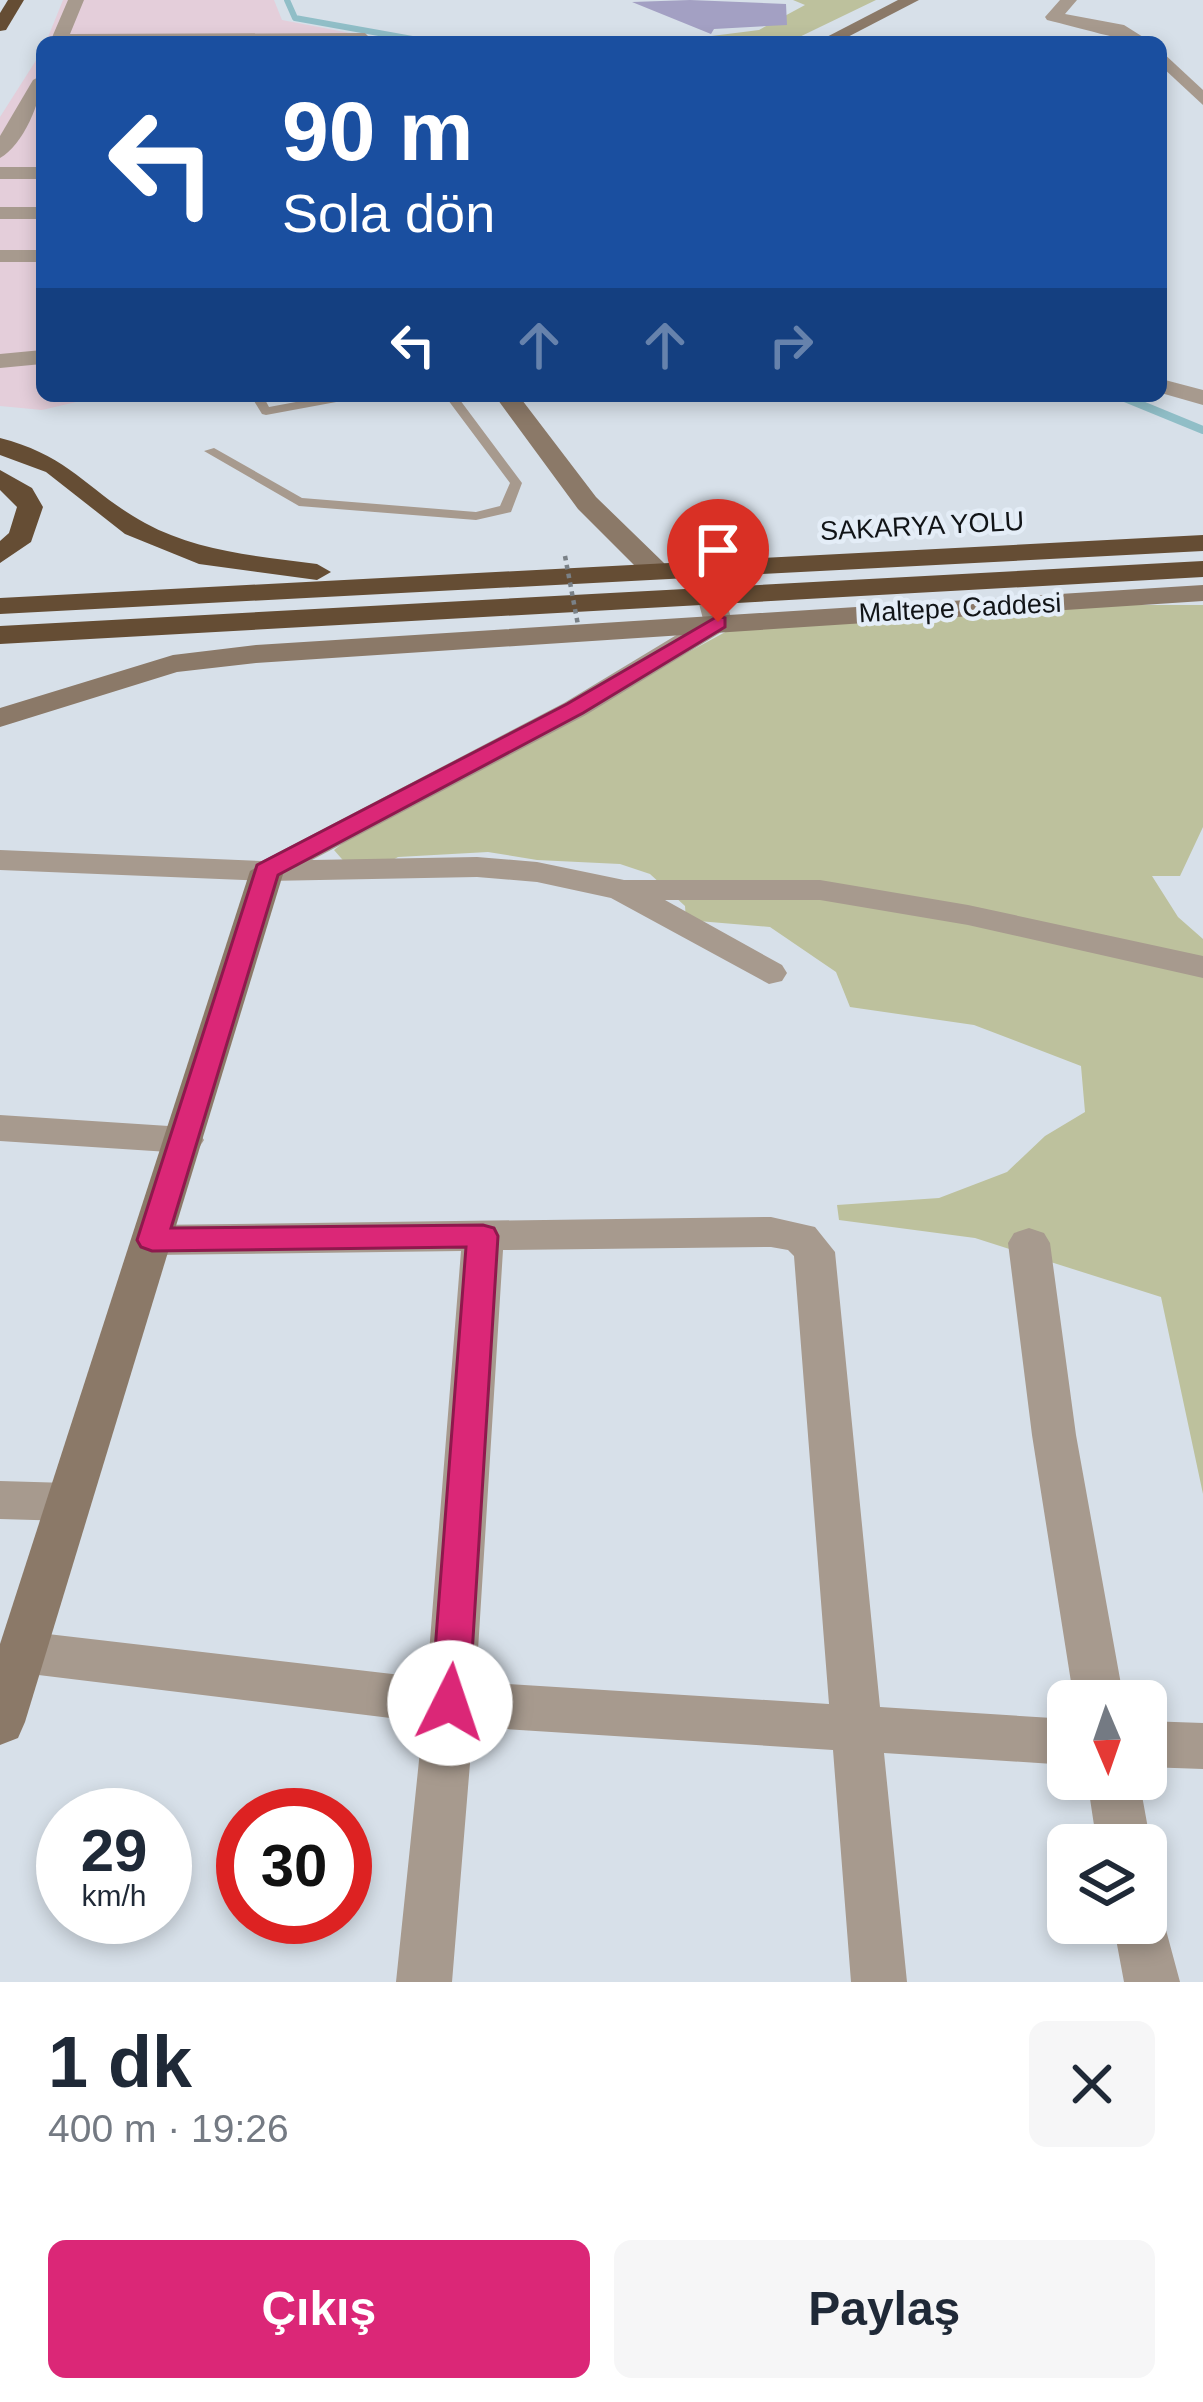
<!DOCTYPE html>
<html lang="tr">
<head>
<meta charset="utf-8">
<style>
  :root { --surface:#fff; --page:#f6f6f7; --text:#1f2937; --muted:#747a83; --accent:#db2777 }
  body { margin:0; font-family:Helvetica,sans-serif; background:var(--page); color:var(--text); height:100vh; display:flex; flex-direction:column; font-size:45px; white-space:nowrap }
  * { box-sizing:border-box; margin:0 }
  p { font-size:39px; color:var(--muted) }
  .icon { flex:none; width:66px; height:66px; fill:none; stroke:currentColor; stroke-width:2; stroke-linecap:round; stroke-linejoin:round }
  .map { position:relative; height:1982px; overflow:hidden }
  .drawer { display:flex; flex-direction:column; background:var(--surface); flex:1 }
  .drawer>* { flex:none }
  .top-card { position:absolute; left:36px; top:36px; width:1131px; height:366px; border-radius:18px; box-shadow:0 6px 18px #0003; background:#1a4fa0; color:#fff; overflow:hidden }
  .needle { width:78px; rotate:178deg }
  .buttons { position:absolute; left:1047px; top:1680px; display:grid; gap:24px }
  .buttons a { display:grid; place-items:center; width:120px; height:120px; border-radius:18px; background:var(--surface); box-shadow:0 6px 18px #0003; font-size:60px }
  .speed { position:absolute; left:36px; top:1788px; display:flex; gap:24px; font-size:60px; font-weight:700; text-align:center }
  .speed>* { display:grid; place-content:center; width:156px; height:156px; border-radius:50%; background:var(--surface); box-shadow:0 6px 18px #0003; line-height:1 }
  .speed small { font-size:30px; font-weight:400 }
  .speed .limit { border:18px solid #d22; background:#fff; color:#111 }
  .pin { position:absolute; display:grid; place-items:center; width:102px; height:102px; color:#fff; margin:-123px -51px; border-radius:50% 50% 50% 0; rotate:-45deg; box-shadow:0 0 12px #0007 }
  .pin .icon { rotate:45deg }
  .me { position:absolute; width:132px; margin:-66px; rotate:4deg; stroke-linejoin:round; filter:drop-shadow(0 0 9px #0008) }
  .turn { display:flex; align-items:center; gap:42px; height:252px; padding:0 48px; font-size:54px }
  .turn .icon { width:156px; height:156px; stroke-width:2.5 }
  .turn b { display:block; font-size:84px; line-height:102px }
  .lanes { display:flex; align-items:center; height:114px; padding:0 48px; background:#0003; justify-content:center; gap:60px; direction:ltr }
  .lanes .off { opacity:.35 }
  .round { display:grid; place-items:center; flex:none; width:126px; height:126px; border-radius:18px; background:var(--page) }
  .head { display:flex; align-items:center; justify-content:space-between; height:204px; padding:0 48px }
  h1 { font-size:72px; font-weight:700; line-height:90px }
  .primary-button { display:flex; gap:24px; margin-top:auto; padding:24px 48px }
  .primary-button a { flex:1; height:138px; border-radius:18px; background:var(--accent); color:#fff; font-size:48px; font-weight:700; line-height:138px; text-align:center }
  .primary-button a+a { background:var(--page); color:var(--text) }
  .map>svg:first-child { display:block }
</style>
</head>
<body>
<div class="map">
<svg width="1203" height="1982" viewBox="0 0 1203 1982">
  <rect width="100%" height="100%" fill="#d7e0e9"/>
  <g fill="#e4ceda">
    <polygon points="63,0 274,0 282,20 397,42 46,42"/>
    <polygon points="42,51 42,396 102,396 42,410 0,406 0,117"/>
  </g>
  <g fill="#bdc19d">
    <polygon points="793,0 876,0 789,42 680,40 759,30 805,5"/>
    <polygon points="1128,605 1203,605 1203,827 1180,876 1152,876 1178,917 1203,939 1203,1494 1161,1297 975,1238 839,1220 837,1205 939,1198 1007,1172 1045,1136 1085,1112 1081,1066 974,1025 850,1007 836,972 770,927 686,920 685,906 650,874 620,864 537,860 488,852 398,857 384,865 348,866 334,850 356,833 729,630"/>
  </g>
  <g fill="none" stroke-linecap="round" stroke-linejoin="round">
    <polyline stroke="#90bec7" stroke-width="6" points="287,0 295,18 429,42"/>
    <polyline stroke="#90bec7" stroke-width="8" points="1120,396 1203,430"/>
  </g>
  <polygon fill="#a3a0c3" points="690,0 786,4 787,25 714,29 711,34 632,2"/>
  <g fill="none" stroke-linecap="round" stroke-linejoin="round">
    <g fill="#a79a8e" fill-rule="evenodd">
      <polygon points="251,396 263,396 269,407 328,396 353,396 347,400 266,415 262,414"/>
      <polygon points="445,396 457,396 522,483 511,512 476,520 299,506 204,451 214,448 302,498 476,512 500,506 510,483"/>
    </g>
    <g fill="#a79a8e" fill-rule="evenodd">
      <polygon points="68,0 84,0 70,34 365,33 374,42 50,42"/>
      <path d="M 1060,0 L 1077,0 L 1065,14 L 1124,25 L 1151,42 C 1123,42 1078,27 1047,20 L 1045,17 Z"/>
      <polygon points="1161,51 1203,90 1203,105 1161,66"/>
      <path d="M 42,75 C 42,101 23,145 0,158 L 0,136 L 33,80 Z"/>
      <rect x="0" y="167" width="42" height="12"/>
      <rect x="0" y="207" width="42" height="12"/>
      <rect x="0" y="250" width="42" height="12"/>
      <polygon points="42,350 42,364 0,368 0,354"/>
      <polygon points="1165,380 1203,390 1203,405 1161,393"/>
      <polygon points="711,588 725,596 732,622 728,628 586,715 312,860 477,857 537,862 624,880 820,880 968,905 1203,956 1203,978 968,925 820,900 665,900 782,965 787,973 782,981 769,984 611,898 537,882 477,877 267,881 0,870 0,850 262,861 564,703 703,619 697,596"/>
      <polygon points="0,1115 184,1127 198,1131 204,1140 198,1149 184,1153 0,1141"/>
      <path d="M 771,1217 L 815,1227 L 835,1252 L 880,1707 L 1068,1719 L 1068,1765 L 884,1753 L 907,1982 L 851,1982 L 833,1750 L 473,1727 L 452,1982 L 396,1982 L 423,1722 L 22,1673 L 5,1667 L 0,1646 L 5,1637 L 22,1631 L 427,1678 L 461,1251 L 152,1255 L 137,1250 L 131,1240 L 137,1230 L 152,1225 ZM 771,1247 L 788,1250 L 794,1256 L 829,1704 L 476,1682 L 503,1250 Z"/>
      <polygon points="1029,1228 1044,1233 1050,1243 1076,1435 1124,1701 1074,1701 1032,1435 1008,1243 1014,1233"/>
      <polygon points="0,1481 68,1483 84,1489 91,1502 84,1515 68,1521 0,1519"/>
      <polygon points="1146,1721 1203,1723 1203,1769 1146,1767"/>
      <polygon points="1087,1779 1139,1779 1151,1845 1146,1855 1146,1845 1097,1845"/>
      <polygon points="1146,1899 1159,1904 1180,1982 1124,1982 1113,1923 1146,1923"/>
    </g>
    <g fill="#8b7968" fill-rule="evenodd">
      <polygon points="898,0 919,0 838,42 817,42"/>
      <polygon points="495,396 519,396 596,497 664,563 668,569 664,575 644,575 578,509"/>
      <polygon points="1203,585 1203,601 256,663 177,672 0,727 0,708 173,655 256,645"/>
      <polygon points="267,861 284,871 25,1722 18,1738 0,1745 0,1644 250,871"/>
    </g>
    <g fill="#654d34" fill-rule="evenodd">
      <polygon points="8,0 24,0 6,30 0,31 0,13"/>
      <path d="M 0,438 C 71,456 88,492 145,523 C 198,552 258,556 317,564 L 331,572 L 317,580 L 199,564 L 125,534 L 46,472 L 0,455 Z"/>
      <polygon points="0,470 32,488 43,507 31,542 0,563 0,541 9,533 17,507 0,490"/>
      <polygon points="1203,535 1203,551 0,614 0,598"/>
      <polygon points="1203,561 1203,577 0,644 0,626"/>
    </g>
    <polyline stroke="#7a8187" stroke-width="4.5" stroke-dasharray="4.5 4.5" stroke-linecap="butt" points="565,556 578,625"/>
  </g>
  <polygon fill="#db2777" stroke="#8e194d" stroke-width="3" points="718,616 725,618 725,627 583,713 278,875 171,1228 483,1225 494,1228 498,1236 469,1703 463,1715 450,1720 436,1715 431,1703 466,1247 152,1251 141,1247 137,1240 257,865 567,704"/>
  <g text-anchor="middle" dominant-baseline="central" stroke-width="9" stroke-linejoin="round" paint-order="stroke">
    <g font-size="27" fill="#111417" stroke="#e4edf7">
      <text transform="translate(922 526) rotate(-3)">SAKARYA YOLU</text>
      <text transform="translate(960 608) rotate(-3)">Maltepe Caddesi</text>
    </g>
  </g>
</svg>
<div class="buttons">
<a><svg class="needle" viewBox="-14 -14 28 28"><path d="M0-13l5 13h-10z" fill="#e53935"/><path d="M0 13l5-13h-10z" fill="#747a83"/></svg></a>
<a><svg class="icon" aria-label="layers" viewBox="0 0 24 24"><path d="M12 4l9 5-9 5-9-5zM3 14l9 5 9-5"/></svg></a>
</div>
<div class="speed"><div>29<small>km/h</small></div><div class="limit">30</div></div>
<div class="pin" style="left:718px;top:622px;background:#d93025"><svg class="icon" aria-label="arrive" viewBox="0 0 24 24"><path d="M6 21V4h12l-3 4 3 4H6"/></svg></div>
<svg class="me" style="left:450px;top:1703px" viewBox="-20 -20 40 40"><circle r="19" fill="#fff"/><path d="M0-13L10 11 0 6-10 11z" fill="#db2777"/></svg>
<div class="top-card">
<div class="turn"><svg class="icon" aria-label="left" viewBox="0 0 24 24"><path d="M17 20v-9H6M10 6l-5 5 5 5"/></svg><div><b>90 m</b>Sola dön</div></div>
<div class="lanes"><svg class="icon" aria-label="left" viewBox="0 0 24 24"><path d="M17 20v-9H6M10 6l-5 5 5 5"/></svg><svg class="icon off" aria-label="ahead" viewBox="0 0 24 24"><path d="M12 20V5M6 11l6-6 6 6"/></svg><svg class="icon off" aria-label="ahead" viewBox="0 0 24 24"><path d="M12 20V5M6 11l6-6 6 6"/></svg><svg class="icon off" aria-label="right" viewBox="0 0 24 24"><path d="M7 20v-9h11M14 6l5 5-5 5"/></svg></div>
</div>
</div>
<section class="drawer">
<div class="head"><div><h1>1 dk</h1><p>400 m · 19:26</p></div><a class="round"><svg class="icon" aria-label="close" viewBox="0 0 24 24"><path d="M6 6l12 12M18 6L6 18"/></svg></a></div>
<div class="primary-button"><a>Çıkış</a><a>Paylaş</a></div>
</section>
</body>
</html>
